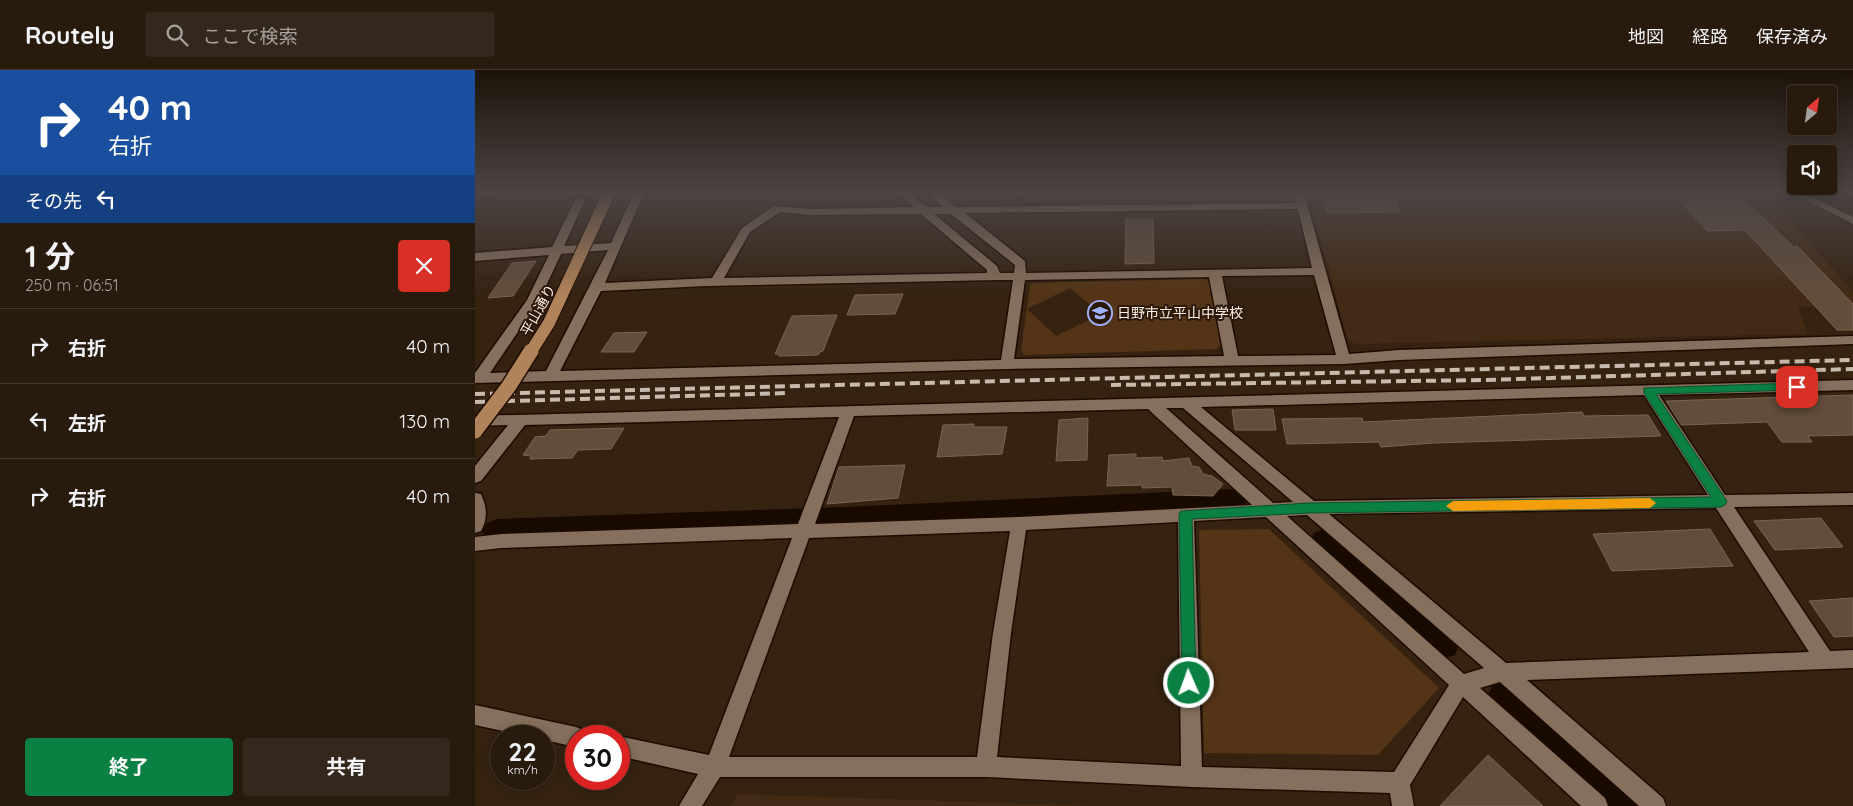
<!DOCTYPE html>
<html lang="ja">
<head>
<meta charset="utf-8">
<style>
  :root { --surface:#281a0d; --page:#34271b; --text:#f1f3f6; --muted:#a5a19d; --line:#44382e; --accent:#0b8043 }
  body { margin:0; font-family:Quicksand,"Noto Sans JP",sans-serif; background:var(--page); color:var(--text); height:100vh; display:flex; flex-direction:column; font-size:19px; white-space:nowrap }
  * { box-sizing:border-box; margin:0 }
  p { font-size:16px; color:var(--muted) }
  .icon { flex:none; width:28px; height:28px; fill:none; stroke:currentColor; stroke-width:2; stroke-linecap:round; stroke-linejoin:round }
  .map { position:relative; flex:1; overflow:hidden }
  .sheet { display:flex; flex-direction:column; background:var(--surface); width:475px }
  .sheet>* { flex:none }
  .top-card { background:#1a4fa0; color:#fff; overflow:hidden }
  .needle { width:32px; rotate:29deg }
  .fabs { position:absolute; left:1312px; top:15px; display:grid; gap:10px }
  .fabs a { display:grid; place-items:center; width:50px; height:50px; border-radius:5px; background:var(--surface); box-shadow:0 2px 12px #0003,0 0 0 1px var(--line); font-size:25px }
  .speed { position:absolute; left:15px; top:655px; display:flex; gap:10px; font-size:25px; font-weight:700; text-align:center }
  .speed>* { display:grid; place-content:center; width:65px; height:65px; border-radius:50%; background:var(--surface); box-shadow:0 2px 12px #0003,0 0 0 1px var(--line); line-height:1 }
  .speed small { font-size:12px; font-weight:400 }
  .speed .limit { border:8px solid #d22; background:#fff; color:#111 }
  .pin { position:absolute; display:grid; place-items:center; width:42px; height:42px; color:#fff; margin:-21px; border-radius:10px; box-shadow:0 2px 8px #0006 }
  .me { position:absolute; width:55px; margin:-28px; rotate:358deg; stroke-linejoin:round; filter:drop-shadow(0 0 4px #0008) }
  .turn { display:flex; align-items:center; gap:18px; height:105px; padding:0 25px; font-size:22px }
  .turn .icon { width:65px; height:65px; stroke-width:2.5 }
  .turn b { display:block; font-size:35px; line-height:42px }
  .then { display:flex; align-items:center; height:48px; padding:0 25px; background:#0003; gap:10px; font-size:19px }
  .round { display:grid; place-items:center; flex:none; width:52px; height:52px; border-radius:5px; background:var(--page) }
  .headline { display:flex; align-items:center; justify-content:space-between; height:85px; padding:0 25px }
  h1 { font-size:30px; font-weight:700; line-height:38px }
  .cta { display:flex; gap:10px; margin-top:auto; padding:10px 25px }
  .cta a { flex:1; height:58px; border-radius:5px; background:var(--accent); color:#fff; font-size:20px; font-weight:700; line-height:58px; text-align:center }
  .cta a+a { background:var(--page); color:var(--text) }
  ul { padding:0; list-style:none }
  li { display:flex; align-items:center; gap:15px; height:75px; padding:0 25px; border-top:1px solid var(--line) }
  li div { flex:1 }
  li b { display:block; font-size:19px }
  li em { font-style:normal }
  header { display:flex; align-items:center; gap:30px; box-sizing:border-box; height:70px; padding:0 25px; background:var(--surface); border-bottom:1px solid var(--line) }
  header strong { font-size:24px }
  nav { display:flex; gap:28px; margin-inline-start:auto; font-size:18px }
  .search { width:350px; height:45px; background:var(--page); display:flex; align-items:center; gap:12px; box-sizing:border-box; padding:0 18px; border-radius:5px; color:var(--muted); font-size:19px }
  main { display:flex; flex:1; min-height:0 }
  .map>svg:first-child { display:block }
</style>
</head>
<body>
<header>
<strong>Routely</strong>
<div class="search"><svg class="icon" aria-label="search" viewBox="0 0 24 24"><circle cx="10" cy="10" r="6"/><path d="M15 15l6 6"/></svg>ここで検索</div>
<nav><a>地図</a><a>経路</a><a>保存済み</a></nav>
</header>
<main>
<section class="sheet">
<div class="top-card">
<div class="turn"><svg class="icon" aria-label="right" viewBox="0 0 24 24"><path d="M7 20v-9h11M14 6l5 5-5 5"/></svg><div><b>40 m</b>右折</div></div>
<div class="then">その先<svg class="icon" aria-label="left" viewBox="0 0 24 24"><path d="M17 20v-9H6M10 6l-5 5 5 5"/></svg></div>
</div>
<div class="headline"><div><h1>1 分</h1><p>250 m · 06:51</p></div><a class="round" style="background:#d93025;color:#fff"><svg class="icon" aria-label="close" viewBox="0 0 24 24"><path d="M6 6l12 12M18 6L6 18"/></svg></a></div>
<ul>
<li><svg class="icon" aria-label="right" viewBox="0 0 24 24"><path d="M7 20v-9h11M14 6l5 5-5 5"/></svg><div><b>右折</b></div><em>40 m</em></li>
<li><svg class="icon" aria-label="left" viewBox="0 0 24 24"><path d="M17 20v-9H6M10 6l-5 5 5 5"/></svg><div><b>左折</b></div><em>130 m</em></li>
<li><svg class="icon" aria-label="right" viewBox="0 0 24 24"><path d="M7 20v-9h11M14 6l5 5-5 5"/></svg><div><b>右折</b></div><em>40 m</em></li>
</ul>
<div class="cta"><a>終了</a><a>共有</a></div>
</section>
<div class="map">
<svg width="1378" height="736" viewBox="0 0 1378 736">
  <rect width="100%" height="100%" fill="#352211"/>
  <g fill="#422a14">
    <polygon points="834,123 1292,123 1378,222 1378,235 1323,237 1333,264 880,274 872,268"/>
    <polygon points="263,724 623,736 255,736"/>
  </g>
  <g fill="#543416" fill-rule="evenodd">
    <path d="M 729,209 L 734,211 L 746,274 L 742,279 L 549,285 L 546,280 L 555,216 L 557,213 ZM 595,218 L 618,237 L 622,246 L 581,266 L 552,239 Z"/>
    <polygon points="794,459 964,618 903,685 729,683 724,460"/>
  </g>
  <g fill="none" stroke-linecap="round" stroke-linejoin="round">
    <g fill="#190a00" fill-rule="evenodd">
      <polygon points="758,419 768,422 772,430 768,438 758,441 369,461 22,473 12,469 7,461 12,453 22,449 369,437"/>
      <polygon points="850,459 860,462 980,563 984,574 980,585 968,589 956,585 840,480 835,471 840,462"/>
      <polygon points="1029,611 1041,616 1166,723 1172,736 1125,736 1017,640 1012,628 1017,616"/>
    </g>
  </g>
  <g fill="#624d3b" stroke="#7a6451">
    <polygon points="846,123 917,123 925,142 852,143"/>
    <polygon points="1197,123 1262,123 1319,177 1322,176 1378,234 1378,260 1362,260 1270,160 1232,161"/>
    <polygon points="651,149 678,149 679,193 650,194"/>
    <polygon points="61,191 38,226 13,228 37,193"/>
    <polygon points="428,224 420,244 372,245 380,225"/>
    <polygon points="362,245 348,281 345,282 343,285 304,286 304,284 300,284 317,246"/>
    <polygon points="172,262 159,282 126,282 139,263"/>
    <polygon points="1378,325 1378,365 1333,366 1337,372 1307,372 1292,352 1206,355 1191,331"/>
    <polygon points="798,339 801,360 760,360 757,340"/>
    <polygon points="1107,342 1109,346 1173,345 1186,366 958,373 906,377 904,372 812,374 807,349 887,348 888,352"/>
    <polygon points="613,348 612,390 581,391 584,350"/>
    <polygon points="499,354 498,357 532,357 527,384 462,387 468,355"/>
    <polygon points="149,358 136,379 103,380 97,388 55,389 56,386 48,385 60,367 71,366 75,360"/>
    <polygon points="661,384 661,388 687,387 688,391 714,388 717,396 724,397 728,404 737,406 748,414 738,426 698,425 697,417 667,418 667,415 632,416 634,385"/>
    <polygon points="430,395 423,428 352,434 364,397"/>
    <polygon points="1346,448 1368,477 1300,480 1279,451"/>
    <polygon points="1235,459 1258,496 1137,501 1118,464"/>
    <polygon points="1378,528 1378,566 1359,567 1334,531"/>
    <polygon points="1013,685 1068,736 965,736"/>
  </g>
  <g fill="none" stroke-linecap="round" stroke-linejoin="round">
    <defs>
      <g id="minor">
        <polygon points="0,123 20,123 19,125 0,128"/>
        <path d="M 159,123 L 169,123 L 130,213 L 237,208 L 267,158 L 299,136 L 337,139 L 439,137 L 423,123 L 434,123 L 452,137 L 468,137 L 452,123 L 464,123 L 481,137 L 821,133 L 819,123 L 829,123 L 874,284 L 924,280 L 1378,266 L 1378,274 L 924,290 L 869,294 L 532,299 L 0,313 L 0,303 L 52,230 L 74,185 L 0,191 L 0,183 L 77,177 L 100,130 L 105,127 L 110,130 L 89,176 L 136,173 ZM 823,139 L 837,198 L 551,203 L 550,191 L 490,143 ZM 305,142 L 337,145 L 446,144 L 512,200 L 512,203 L 249,208 L 275,162 ZM 459,144 L 476,144 L 540,195 L 539,203 L 525,203 L 522,196 ZM 133,180 L 71,301 L 15,303 L 64,231 L 86,184 ZM 839,205 L 861,285 L 763,286 L 747,206 ZM 734,207 L 749,286 L 539,289 L 550,210 ZM 523,210 L 538,210 L 526,290 L 85,301 L 126,221 L 232,216 Z"/>
        <polygon points="1317,123 1330,123 1378,147 1378,154"/>
        <path d="M 1378,310 L 1378,320 L 1184,325 L 1250,425 L 1378,423 L 1378,435 L 1259,437 L 1355,581 L 1378,580 L 1378,598 L 1052,610 L 1188,728 L 1191,736 L 1164,736 L 1025,612 L 1005,618 L 1130,728 L 1133,736 L 1106,736 L 988,627 L 935,715 L 939,736 L 917,736 L 915,723 L 717,717 L 511,707 L 245,707 L 227,736 L 204,736 L 223,704 L 144,686 L 143,666 L 234,685 L 317,468 L 26,478 L 0,481 L 0,467 L 26,464 L 323,454 L 364,347 L 50,355 L 6,411 L 0,413 L 0,396 L 33,355 L 0,356 L 0,346 ZM 1169,325 L 1233,425 L 839,431 L 726,337 ZM 691,338 L 708,338 L 818,432 L 798,433 ZM 673,339 L 777,435 L 544,447 L 340,454 L 379,346 ZM 1241,438 L 1334,582 L 1031,593 L 854,444 ZM 832,445 L 1009,598 L 989,604 L 812,446 ZM 791,447 L 974,615 L 919,702 L 727,697 L 719,451 ZM 703,452 L 706,696 L 522,687 L 536,563 L 551,460 ZM 535,461 L 518,563 L 502,687 L 254,687 L 334,468 Z"/>
        <path d="M 0,423 L 6,424 C 12,437 13,448 6,461 L 0,463 Z"/>
        <polygon points="0,635 101,657 108,660 111,666 101,666 101,677 69,670 69,666 52,666 0,655"/>
      </g>
    </defs>
    <use href="#minor" stroke="#1c0b00" stroke-width="3"/>
    <use href="#minor" fill="#866f5c" fill-rule="evenodd"/>
    <g stroke="#c8baad" stroke-width="4" stroke-dasharray="10 5" stroke-linecap="butt">
      <polyline points="636,315 1009,310 1378,299"/>
      <polyline points="0,324 1378,290"/>
      <polyline points="0,332 313,323"/>
    </g>
    <defs>
      <polyline id="major-bridge-far1" points="55,283 74,253 134,123"/>
      <polyline id="major-bridge" points="0,361 34,316 56,281"/>
    </defs>
    <use href="#major-bridge-far1" stroke="#1c0b00" stroke-width="14" stroke-linecap="butt"/>
    <use href="#major-bridge" stroke="#1c0b00" stroke-width="18" stroke-linecap="butt"/>
    <use href="#major-bridge-far1" stroke="#b1835a" stroke-width="12"/>
    <use href="#major-bridge" stroke="#b1835a" stroke-width="15"/>
  </g>
  <linearGradient id="sky" x2="0" y2="1"><stop stop-color="#1d1309"/><stop offset="0.54" stop-color="#4b4443"/><stop offset="1" stop-color="#4b4443" stop-opacity="0"/></linearGradient>
  <rect width="1378" height="226" fill="url(#sky)"/>
  <polygon fill="#0b8043" stroke="#07532c" points="1322,313 1327,317 1322,320 1181,324 1250,428 1252,432 1250,435 1246,437 834,443 717,449 721,613 719,618 714,620 709,618 707,613 704,444 706,441 834,433 1236,427 1169,323 1169,318"/>
  <polygon fill="#f59e0b" points="1175,428 1181,433 1175,438 978,441 971,436 978,431"/>
  <defs>
    <symbol id="school-ring" viewBox="-11 -11 22 22"><circle r="9.5" fill="#2b1808" stroke="#9fb3fd" stroke-width="1.5"/><path d="M0-5L7-2L0 1L-7-2ZM-4 1L0 2.5L4 1V4Q0 6-4 4Z" fill="#9fb3fd"/></symbol>
  </defs>
  <g fill-rule="evenodd">
    <use href="#school-ring" x="611" y="229" width="28" height="28"/>
  </g>
  <g text-anchor="middle" dominant-baseline="central" stroke-width="4" stroke-linejoin="round" paint-order="stroke">
    <g font-size="14" fill="#fbeee3" stroke="#2b1808">
      <text transform="translate(63 240) rotate(-61)">平山通り</text>
    </g>
    <g font-size="14" fill="#fbeee3" stroke="#2b1808" text-anchor="start">
      <text x="642" y="243">日野市立平山中学校</text>
    </g>
  </g>
</svg>
<div class="fabs">
<a><svg class="needle" viewBox="-14 -14 28 28"><path d="M0-13l5 13h-10z" fill="#e53935"/><path d="M0 13l5-13h-10z" fill="#a5a19d"/></svg></a>
<a><svg class="icon" aria-label="sound" viewBox="0 0 24 24"><path d="M4 9h4l5-4v14l-5-4H4zM17 9q2 3 0 6"/></svg></a>
</div>
<div class="speed"><div>22<small>km/h</small></div><div class="limit">30</div></div>
<div class="pin" style="left:1322px;top:317px;background:#d93025"><svg class="icon" aria-label="arrive" viewBox="0 0 24 24"><path d="M6 21V4h12l-3 4 3 4H6"/></svg></div>
<svg class="me" style="left:714px;top:613px" viewBox="-20 -20 40 40"><circle r="17" fill="#0b8043" stroke="#fff" stroke-width="3"/><path d="M0-11L8 9 0 5-8 9z" fill="#fff"/></svg>
</div>
</main>
</body>
</html>
